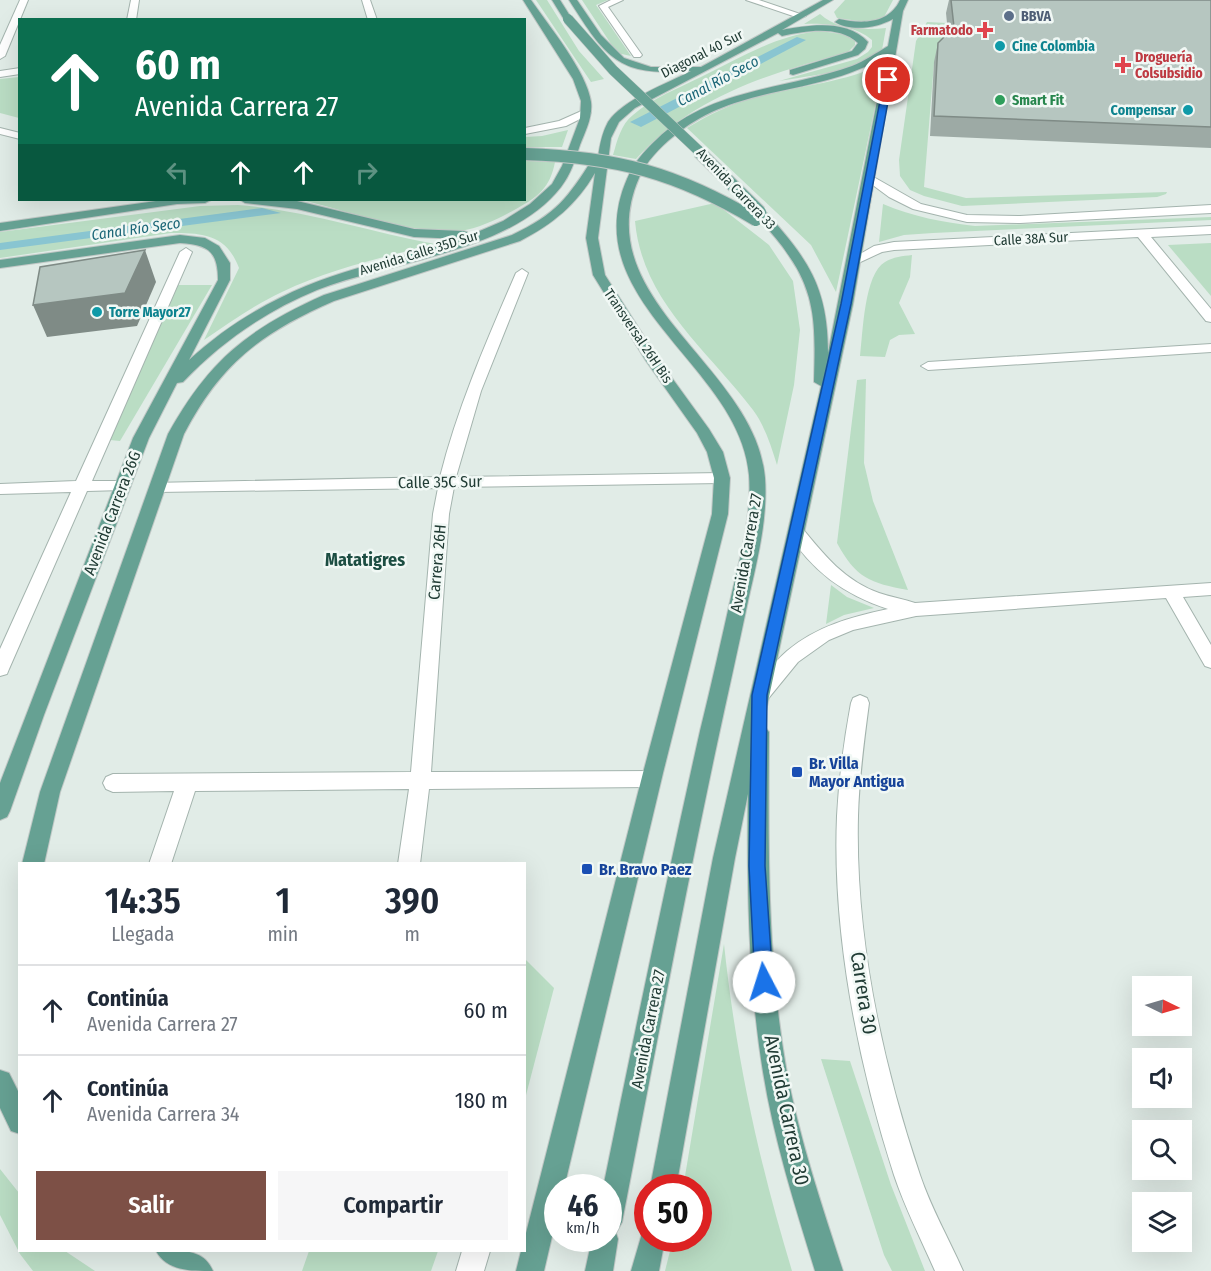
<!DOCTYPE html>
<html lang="es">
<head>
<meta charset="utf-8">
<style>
  :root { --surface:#fff; --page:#f6f6f7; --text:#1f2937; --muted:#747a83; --line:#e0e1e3; --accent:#7d5046 }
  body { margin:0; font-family:"Fira Sans Condensed",sans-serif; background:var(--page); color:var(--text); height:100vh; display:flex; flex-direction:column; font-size:22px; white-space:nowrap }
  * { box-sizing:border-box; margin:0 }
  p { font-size:20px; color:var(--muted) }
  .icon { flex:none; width:33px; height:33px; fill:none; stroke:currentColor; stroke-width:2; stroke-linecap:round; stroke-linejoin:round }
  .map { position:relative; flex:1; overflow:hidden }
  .side { position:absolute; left:18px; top:862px; width:508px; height:390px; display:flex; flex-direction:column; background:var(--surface); border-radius:0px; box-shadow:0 6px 24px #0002 }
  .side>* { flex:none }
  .banner { position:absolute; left:18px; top:18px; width:508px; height:183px; border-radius:0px; box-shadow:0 6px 24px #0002; background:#0b6e4f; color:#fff; overflow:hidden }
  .needle { width:39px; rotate:95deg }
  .controls { position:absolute; left:1132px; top:976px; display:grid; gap:12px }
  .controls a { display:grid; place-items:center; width:60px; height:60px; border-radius:0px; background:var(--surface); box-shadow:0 6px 24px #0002; font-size:30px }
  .speed { position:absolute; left:544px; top:1174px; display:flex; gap:12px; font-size:30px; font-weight:700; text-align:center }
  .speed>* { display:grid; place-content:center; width:78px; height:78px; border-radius:50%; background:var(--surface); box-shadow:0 6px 24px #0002; line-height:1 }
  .speed small { font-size:15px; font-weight:400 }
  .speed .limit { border:9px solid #d22; background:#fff; color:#111 }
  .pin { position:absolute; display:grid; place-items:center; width:51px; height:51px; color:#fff; margin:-26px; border:3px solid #fff; border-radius:50%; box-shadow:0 2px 6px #0007 }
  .me { position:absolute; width:66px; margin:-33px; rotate:355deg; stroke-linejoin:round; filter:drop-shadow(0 0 4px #0008) }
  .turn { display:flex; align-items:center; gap:21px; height:126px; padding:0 18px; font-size:27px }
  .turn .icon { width:78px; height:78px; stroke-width:2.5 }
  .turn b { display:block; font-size:42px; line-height:51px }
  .lanes { display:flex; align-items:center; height:57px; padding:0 18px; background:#0003; justify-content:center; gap:30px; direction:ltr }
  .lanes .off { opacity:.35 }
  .eta { display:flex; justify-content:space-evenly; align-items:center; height:102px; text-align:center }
  .eta b { font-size:36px; font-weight:600; line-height:42px }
  .button { display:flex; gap:12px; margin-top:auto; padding:12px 18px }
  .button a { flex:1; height:69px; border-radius:0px; background:var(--accent); color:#fff; font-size:24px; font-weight:600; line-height:69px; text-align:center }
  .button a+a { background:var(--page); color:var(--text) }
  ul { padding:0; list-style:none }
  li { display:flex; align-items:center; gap:18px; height:90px; padding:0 18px; border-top:2px solid var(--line) }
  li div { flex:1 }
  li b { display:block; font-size:22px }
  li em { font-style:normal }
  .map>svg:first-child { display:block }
</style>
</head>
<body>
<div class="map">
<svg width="1211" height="1271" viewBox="0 0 1211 1271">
  <rect width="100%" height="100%" fill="#e1ece7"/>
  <g fill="#baddc4">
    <polygon points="536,0 547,0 579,51 604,79 591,82"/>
    <polygon points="582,0 608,0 596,5 631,56 617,53"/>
    <polygon points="845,0 893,0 883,19 866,22 837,18 834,12"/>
    <path d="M 820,14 C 837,30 864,30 886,28 L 882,50 C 856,73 812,75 779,81 L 857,59 L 868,52 L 872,47 L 872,40 C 855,25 826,23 804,24 Z"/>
    <polygon points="927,22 947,23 950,54 938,58 934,63 924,187 966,198 1167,192 1166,194 1157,197 962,206 924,196 910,190 900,176 899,160 916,41"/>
    <path d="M 820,31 L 848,35 L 855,40 L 855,45 L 848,52 C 768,74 694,96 636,159 L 613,155 C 617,141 621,124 633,115 C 652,98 679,88 701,77 C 740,58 776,35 820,31 Z"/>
    <path d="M 884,64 L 836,292 L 811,245 L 687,128 C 710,114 733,103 759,96 C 801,86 844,82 884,64 Z"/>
    <polygon points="19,77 19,118 0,113 0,79"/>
    <polygon points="568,130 562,147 525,147 525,137 542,136"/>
    <path d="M 525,161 L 555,162 C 550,188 538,197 516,209 C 498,219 480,228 460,231 C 419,236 344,210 302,200 L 525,200 Z"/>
    <path d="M 715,203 L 769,245 L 793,281 L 800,330 L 794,385 L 777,465 C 771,446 765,426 753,410 C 707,349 642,301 635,221 Z"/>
    <path d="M 883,204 C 913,217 943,222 975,226 L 1211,217 L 1211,220 L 933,233 L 904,235 L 879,242 Z"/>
    <path d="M 238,205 C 306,210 369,232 435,244 C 384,257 330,269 282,292 C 254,305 229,323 204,340 L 239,268 C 226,234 203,233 171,233 L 0,258 L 0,232 L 200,206 Z"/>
    <polygon points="1211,243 1211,296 1168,245"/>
    <path d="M 912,255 L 910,277 L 899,303 L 915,334 L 899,335 L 890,340 L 885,357 L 860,356 C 863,333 864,274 885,262 C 893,257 903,256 912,255 Z"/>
    <polygon points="177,285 212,285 120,441 110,440"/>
    <path d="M 866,379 L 864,463 L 873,501 L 908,590 C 870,583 856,578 837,543 L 857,380 Z"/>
    <polygon points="831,585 847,597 874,608 844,615 826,624"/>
    <path d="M 724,944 C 736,1058 759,1162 792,1271 L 665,1271 L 673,1239 L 699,1239 L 699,1188 L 683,1188 Z"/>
    <polygon points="525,959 554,988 525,1099"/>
    <polygon points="821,1059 850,1061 891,1185 925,1271 892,1271 884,1255"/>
    <polygon points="0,1169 19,1193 20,1251 65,1251 95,1271 33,1271 20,1254 0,1215"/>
    <polygon points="309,1251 438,1251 431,1271 302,1271"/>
  </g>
  <g fill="#89c5d1">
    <polygon points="797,37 806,40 641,127 630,122"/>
    <polygon points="262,208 281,213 0,250 0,243"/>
  </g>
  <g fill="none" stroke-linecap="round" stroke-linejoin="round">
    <defs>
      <g id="minor">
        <polygon points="20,0 28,0 5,56 0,59 0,45"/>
        <polygon points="131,0 139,0 136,20 127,20"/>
        <polygon points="362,0 370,0 377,20 368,20"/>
        <polygon points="611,0 623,0 608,7 642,55 640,57 634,57 599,6"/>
        <polygon points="746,0 759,0 806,16 799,18"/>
        <polygon points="20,68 20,74 0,77 0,71"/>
        <polygon points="586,109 591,112 590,114 566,126 525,134 525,128 559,121"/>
        <polygon points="0,128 20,133 20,139 0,134"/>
        <polygon points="870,175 921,204 967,215 1020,216 1211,205 1211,213 1020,223 967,222 913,209 889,197 866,180 864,178"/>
        <polygon points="1211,226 1211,234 1151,237 1211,309 1211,322 1206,321 1138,237 894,250 882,252 854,265 848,261 874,246 894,242"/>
        <polygon points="186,248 192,252 92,481 129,481 131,485 129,489 123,490 87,491 9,669 7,674 0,676 0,649 71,492 0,494 0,484 76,481 180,252"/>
        <path d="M 522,269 L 528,273 L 481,391 L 456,477 L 722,473 L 730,478 L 722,483 L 454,487 L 449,514 L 431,772 L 651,771 L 658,773 L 661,779 L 658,785 L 651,787 L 429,789 L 420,864 L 398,864 L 409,789 L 195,791 L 171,864 L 149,864 L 174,791 L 113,792 L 106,789 L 103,783 L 106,777 L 113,774 L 411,772 L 433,514 L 438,488 L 158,492 L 152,491 L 150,487 L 152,483 L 440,477 C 458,406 487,340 516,273 Z"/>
        <polygon points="1211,344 1211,352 928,370 921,366 928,362"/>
        <path d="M 796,526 L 802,528 C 824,555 845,581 879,593 C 891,597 903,599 915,603 L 1211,583 L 1211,595 L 1183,597 L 1211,645 L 1211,668 L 1205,666 L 1166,598 L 916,616 L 853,630 L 829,640 L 798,662 L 767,700 L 760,702 L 753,700 L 751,695 L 753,690 C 764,677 774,662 787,651 C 817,626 851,617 888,609 C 845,595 811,571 788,532 L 790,528 Z"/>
        <path d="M 860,695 L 867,698 L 869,703 C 864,741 859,778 858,816 C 855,936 882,1062 920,1175 C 931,1208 949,1239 963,1271 L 935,1271 C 921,1239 905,1208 894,1175 C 858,1063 832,933 837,816 C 839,778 844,741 851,703 L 853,698 Z"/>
        <polygon points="462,1251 490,1251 484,1271 456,1271"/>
      </g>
      <g id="major">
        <path d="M 523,0 L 531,0 C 549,26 587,72 591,102 C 593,117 585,132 580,145 C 575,160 571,174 561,187 C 511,252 391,261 317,290 C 266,311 221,342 183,382 L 177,383 L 149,438 L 44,715 L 10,811 L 7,817 L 0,820 L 0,783 L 133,438 L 218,280 C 218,251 208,245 180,243 L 0,268 L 0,260 L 180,235 L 205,238 L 219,246 L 230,263 L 230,280 L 189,360 C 224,328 263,304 306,286 C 356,265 410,256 461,239 L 414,237 L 297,209 L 245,203 L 240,200 L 297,201 L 414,229 L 463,231 L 467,232 L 468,236 L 503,221 L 530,204 L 552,184 L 562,166 L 580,118 L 581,101 L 573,79 Z"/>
        <polygon points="552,0 560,0 572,19 571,21 565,21"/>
        <path d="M 569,0 L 577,0 L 601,35 L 624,58 L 651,67 L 701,67 L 823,0 L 833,0 L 782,30 C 809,25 847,19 868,42 L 865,49 L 858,55 L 793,75 L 790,74 L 790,70 L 852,51 L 858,43 C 838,25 806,31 782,36 L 778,33 L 635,108 L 619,122 L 611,138 L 598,238 L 605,275 L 659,360 L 709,429 L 723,452 L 730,478 L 728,514 L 663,773 L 564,1188 L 558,1188 L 558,1211 L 544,1271 L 516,1271 L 521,1251 L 525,1251 L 525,1237 L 643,773 L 712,514 L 714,478 L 707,452 L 697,433 L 646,361 L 593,275 L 586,238 L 595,173 C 576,205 553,224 520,241 L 334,301 C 261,333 221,363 184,434 L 60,792 L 44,864 L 22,864 L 40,792 L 168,434 C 209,360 248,329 324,295 L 512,235 C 556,214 568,198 593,158 L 598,157 C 600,144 602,133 608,122 C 622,100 668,83 691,71 C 618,77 606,58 569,0 Z"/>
        <path d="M 900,0 L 908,0 L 903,11 L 853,304 L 763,725 L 769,732 C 768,846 767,961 787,1073 C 800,1141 822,1206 843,1271 L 815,1271 C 795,1206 774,1140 763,1072 C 748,980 747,887 748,794 L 735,858 L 676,1188 L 650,1188 L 713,858 L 821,386 L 814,382 C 815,334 818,297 789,256 C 779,240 765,227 754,212 L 760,208 L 764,210 C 807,258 828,286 828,353 L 886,55 C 823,97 738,82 674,136 C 660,147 646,162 639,178 C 586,300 756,366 765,478 C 768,519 757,561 748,601 C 738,649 727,697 717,744 C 683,903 653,1063 622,1222 L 616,1233 L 618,1239 L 613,1271 L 585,1271 L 592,1239 L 609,1239 L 609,1188 L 603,1188 C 634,1035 666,883 700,731 C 711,686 721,642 731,597 C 740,558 752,516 749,475 C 740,365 574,301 627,179 C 633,164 644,151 656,140 C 710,88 785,90 852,66 C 865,61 876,53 888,46 L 893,19 C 877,28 851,32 835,22 L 839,19 C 862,24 889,24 900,0 Z"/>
        <polygon points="163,200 211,200 205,203 177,204 0,231 0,223"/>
        <polygon points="0,1070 9,1073 20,1095 20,1134 11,1131 0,1108"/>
        <polygon points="648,1227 648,1239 665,1239 659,1271 631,1271 643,1230"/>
        <path d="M 156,1251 C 179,1251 203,1247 213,1271 C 190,1271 167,1271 156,1251 Z"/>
      </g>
    </defs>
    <use href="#minor" stroke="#a4b4ae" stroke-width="2"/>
    <use href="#major" stroke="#c1c8c6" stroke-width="2"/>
    <use href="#minor" fill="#fff" fill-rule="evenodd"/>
    <use href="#major" fill="#66a193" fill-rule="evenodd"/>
    <defs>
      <polyline id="major-bridge-far1" points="568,19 613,70 701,153"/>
      <g id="major-bridge">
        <polyline points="699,152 760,212"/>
        <path d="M 525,154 C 617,157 677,173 756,220"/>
      </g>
    </defs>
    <use href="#major-bridge-far1" stroke="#c1c8c6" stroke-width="11" stroke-linecap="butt"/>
    <use href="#major-bridge" stroke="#c1c8c6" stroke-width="14" stroke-linecap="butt"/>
    <use href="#major-bridge-far1" stroke="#66a193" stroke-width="10"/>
    <use href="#major-bridge" stroke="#66a193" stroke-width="12"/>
  </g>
  <polygon fill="#9daaa5" points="949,0 1211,0 1211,148 930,136 934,62 938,43 948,33 946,13"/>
  <polygon fill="#7f8b86" points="145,250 156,282 137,326 47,337 33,305"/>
  <g fill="#b6c6c0" stroke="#7f8b86" stroke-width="1.5">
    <polygon points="951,0 1211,0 1211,127 934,116 938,43 954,27"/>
    <polygon points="145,250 125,293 33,305 40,267"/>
  </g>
  <polygon fill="#1a73e8" stroke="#114b97" stroke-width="1.5" points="888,78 892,80 851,304 767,695 765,866 773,982 770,988 764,990 758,988 755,982 749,866 752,695 841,304 884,80"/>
  <circle fill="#5c6f8a" stroke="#f1f8f5" stroke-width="2" cx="1009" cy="16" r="6"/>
  <g fill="#e0444e" stroke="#f1f8f5" stroke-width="2">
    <path d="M982 21h6v6h6v6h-6v6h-6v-6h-6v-6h6z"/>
    <path d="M1120 56h6v6h6v6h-6v6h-6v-6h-6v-6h6z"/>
  </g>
  <g fill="#0f9aa8" stroke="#f1f8f5" stroke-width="2">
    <circle cx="1000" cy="46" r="6"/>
    <circle cx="1188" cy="110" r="6"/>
    <circle cx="97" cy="312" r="6"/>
  </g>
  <circle fill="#2e9e5b" stroke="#f1f8f5" stroke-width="2" cx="1000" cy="100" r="6"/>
  <g fill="#1a4fb4" stroke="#f1f8f5" stroke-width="2">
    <rect x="791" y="766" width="12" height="12" rx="3"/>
    <rect x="581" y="863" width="12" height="12" rx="3"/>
  </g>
  <g text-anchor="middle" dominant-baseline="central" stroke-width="5" stroke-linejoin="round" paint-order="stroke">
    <g font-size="14" font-weight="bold" fill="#4e5e75" stroke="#f1f8f5" text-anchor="start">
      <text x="1021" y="16">BBVA</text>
    </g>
    <g font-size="14" font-weight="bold" fill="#be3a42" stroke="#f1f8f5" text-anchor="end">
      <text x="973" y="30">Farmatodo</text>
      <text x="1135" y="57" text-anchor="start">Droguería<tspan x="1135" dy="16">Colsubsidio</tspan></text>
    </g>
    <g font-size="14" font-weight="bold" fill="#0d838f" stroke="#f1f8f5" text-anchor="start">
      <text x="1012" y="46">Cine Colombia</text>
      <text x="1176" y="110" text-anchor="end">Compensar</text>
      <text x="109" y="312">Torre Mayor27</text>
    </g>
    <g font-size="14" fill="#213c35" stroke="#f1f8f5">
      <text transform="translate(702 54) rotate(-27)">Diagonal 40 Sur</text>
      <text transform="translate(736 189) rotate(46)">Avenida Carrera 33</text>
      <text transform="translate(1031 239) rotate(-3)">Calle 38A Sur</text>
      <text transform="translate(419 253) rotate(-17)">Avenida Calle 35D Sur</text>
      <text transform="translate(638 336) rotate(56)">Transversal 26H Bis</text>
    </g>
    <g font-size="14" font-weight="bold" fill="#27864d" stroke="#f1f8f5" text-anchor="start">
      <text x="1012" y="100">Smart Fit</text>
    </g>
    <g font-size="15" font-style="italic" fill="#1c6778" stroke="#f1f8f5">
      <text transform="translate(718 81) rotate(-28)">Canal Río Seco</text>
      <text transform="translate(136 229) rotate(-8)">Canal Río Seco</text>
    </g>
    <g font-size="16" fill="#213c35" stroke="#f1f8f5">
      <text transform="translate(440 482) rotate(-1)">Calle 35C Sur</text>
      <text transform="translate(112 513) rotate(-69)">Avenida Carrera 26G</text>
      <text transform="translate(746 553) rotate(-80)">Avenida Carrera 27</text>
      <text transform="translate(437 562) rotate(-85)">Carrera 26H</text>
      <text transform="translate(648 1029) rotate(-79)">Avenida Carrera 27</text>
    </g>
    <g font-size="16" font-weight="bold" fill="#164399" stroke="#f1f8f5" text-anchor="start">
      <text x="809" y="763">Br. Villa<tspan x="809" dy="18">Mayor Antigua</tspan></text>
      <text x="599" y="869">Br. Bravo Paez</text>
    </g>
    <g font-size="18" font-weight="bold" fill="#1d4e43" stroke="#f1f8f5">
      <text x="365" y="560">Matatigres</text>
    </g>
    <g font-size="20" fill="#213c35" stroke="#f1f8f5">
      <text transform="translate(864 993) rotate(81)">Carrera 30</text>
      <text transform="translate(787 1110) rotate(78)">Avenida Carrera 30</text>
    </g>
  </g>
</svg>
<div class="controls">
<a><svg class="needle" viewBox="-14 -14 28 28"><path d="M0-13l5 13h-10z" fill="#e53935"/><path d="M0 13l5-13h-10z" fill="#747a83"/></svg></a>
<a><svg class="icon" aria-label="sound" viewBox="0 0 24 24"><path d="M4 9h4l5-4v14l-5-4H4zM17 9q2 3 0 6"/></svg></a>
<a><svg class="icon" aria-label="search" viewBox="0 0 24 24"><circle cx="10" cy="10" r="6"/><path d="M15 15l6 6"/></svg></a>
<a><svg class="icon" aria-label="layers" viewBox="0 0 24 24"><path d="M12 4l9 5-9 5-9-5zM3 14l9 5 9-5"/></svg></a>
</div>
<div class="speed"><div>46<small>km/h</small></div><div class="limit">50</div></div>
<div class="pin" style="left:888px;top:80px;background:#d93025"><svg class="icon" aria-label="arrive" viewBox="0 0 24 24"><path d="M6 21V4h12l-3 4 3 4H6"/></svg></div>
<svg class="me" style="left:764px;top:982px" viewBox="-20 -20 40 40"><circle r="19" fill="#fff"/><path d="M0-13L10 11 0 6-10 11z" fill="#1a73e8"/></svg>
<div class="banner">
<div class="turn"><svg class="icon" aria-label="ahead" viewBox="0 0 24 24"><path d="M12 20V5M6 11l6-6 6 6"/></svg><div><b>60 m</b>Avenida Carrera 27</div></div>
<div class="lanes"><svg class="icon off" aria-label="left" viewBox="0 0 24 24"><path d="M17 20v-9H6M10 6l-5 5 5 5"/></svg><svg class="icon" aria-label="ahead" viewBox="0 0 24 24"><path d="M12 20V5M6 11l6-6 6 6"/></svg><svg class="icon" aria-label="ahead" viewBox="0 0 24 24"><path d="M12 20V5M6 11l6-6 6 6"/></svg><svg class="icon off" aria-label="right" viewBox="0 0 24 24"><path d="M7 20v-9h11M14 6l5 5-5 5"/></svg></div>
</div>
<section class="side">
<div class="eta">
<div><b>14:35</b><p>Llegada</p></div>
<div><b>1</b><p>min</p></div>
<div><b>390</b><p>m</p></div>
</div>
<ul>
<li><svg class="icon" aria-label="ahead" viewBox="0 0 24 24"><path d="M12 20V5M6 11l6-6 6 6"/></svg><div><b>Continúa</b><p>Avenida Carrera 27</p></div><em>60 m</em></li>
<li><svg class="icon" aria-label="ahead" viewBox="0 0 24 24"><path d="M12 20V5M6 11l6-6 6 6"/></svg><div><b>Continúa</b><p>Avenida Carrera 34</p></div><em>180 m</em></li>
</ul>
<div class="button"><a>Salir</a><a>Compartir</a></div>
</section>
</div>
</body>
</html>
